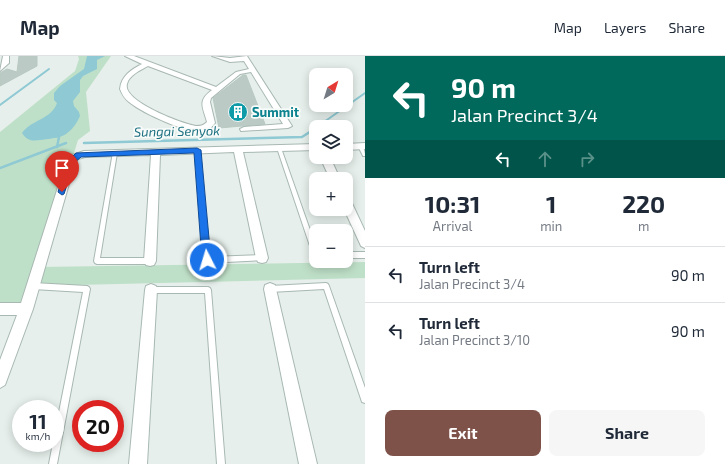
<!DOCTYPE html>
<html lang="en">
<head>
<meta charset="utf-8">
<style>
  :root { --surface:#fff; --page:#f6f6f7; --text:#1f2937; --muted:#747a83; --line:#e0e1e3; --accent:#7f5249 }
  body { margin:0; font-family:"Exo 2",sans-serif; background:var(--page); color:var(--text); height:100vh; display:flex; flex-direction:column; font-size:15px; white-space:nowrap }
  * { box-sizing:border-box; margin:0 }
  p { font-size:13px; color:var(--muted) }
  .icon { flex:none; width:22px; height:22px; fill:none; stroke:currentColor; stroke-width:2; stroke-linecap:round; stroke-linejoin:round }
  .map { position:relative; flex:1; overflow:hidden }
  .side { display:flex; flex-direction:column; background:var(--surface); width:360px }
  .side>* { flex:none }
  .top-card { background:#00695c; color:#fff; overflow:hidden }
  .needle { width:26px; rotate:38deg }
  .buttons { position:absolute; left:309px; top:12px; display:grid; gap:8px }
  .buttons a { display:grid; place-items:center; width:44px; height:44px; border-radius:8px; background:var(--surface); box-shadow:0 2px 10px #0003; font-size:20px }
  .speed { position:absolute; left:12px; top:344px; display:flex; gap:8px; font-size:20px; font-weight:700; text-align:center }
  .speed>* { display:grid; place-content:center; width:52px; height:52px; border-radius:50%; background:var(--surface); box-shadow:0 2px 10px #0003; line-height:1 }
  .speed small { font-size:10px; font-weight:400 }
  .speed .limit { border:6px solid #d22; background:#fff; color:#111 }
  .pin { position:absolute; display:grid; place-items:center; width:34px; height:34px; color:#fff; margin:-41px -17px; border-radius:50% 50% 50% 0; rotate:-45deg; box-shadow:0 0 4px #0007 }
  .pin .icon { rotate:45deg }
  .me { position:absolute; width:44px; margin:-22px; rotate:355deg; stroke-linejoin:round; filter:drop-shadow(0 0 3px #0008) }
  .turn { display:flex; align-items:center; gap:14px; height:84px; padding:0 20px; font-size:18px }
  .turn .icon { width:52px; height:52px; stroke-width:2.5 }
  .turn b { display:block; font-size:28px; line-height:34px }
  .lanes { display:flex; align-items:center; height:38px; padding:0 20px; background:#0003; justify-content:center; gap:20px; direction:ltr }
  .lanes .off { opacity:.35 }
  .eta { display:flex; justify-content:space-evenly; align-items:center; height:68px; text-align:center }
  .eta b { font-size:24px; font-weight:700; line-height:28px }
  .primary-button { display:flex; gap:8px; margin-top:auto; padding:8px 20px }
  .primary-button a { flex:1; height:46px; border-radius:8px; background:var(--accent); color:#fff; font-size:16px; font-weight:700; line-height:46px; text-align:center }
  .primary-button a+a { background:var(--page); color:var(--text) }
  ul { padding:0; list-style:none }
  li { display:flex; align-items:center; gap:12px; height:56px; padding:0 20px; border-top:1px solid var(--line) }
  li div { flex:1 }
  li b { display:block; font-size:15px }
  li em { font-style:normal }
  header { display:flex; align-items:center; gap:24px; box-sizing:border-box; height:56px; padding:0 20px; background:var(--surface); border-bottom:1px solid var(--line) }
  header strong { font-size:19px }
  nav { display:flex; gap:22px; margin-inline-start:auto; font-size:14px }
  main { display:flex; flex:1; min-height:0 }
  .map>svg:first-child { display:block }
</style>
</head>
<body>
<header>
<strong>Map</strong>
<nav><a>Map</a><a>Layers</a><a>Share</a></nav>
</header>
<main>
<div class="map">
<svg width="365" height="408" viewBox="0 0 365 408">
  <rect width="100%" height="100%" fill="#e6efeb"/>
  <polygon fill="#bfe0c8" points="78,0 111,0 86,36 90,75 78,84 39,211 365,206 365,222 33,230 26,253 0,253 0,76 75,15 79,3"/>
  <path fill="#8ec9d4" d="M 87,0 L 105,0 L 97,4 L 97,13 L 83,20 L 80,24 L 80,36 L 73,45 L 74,50 L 79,56 L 80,60 C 77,67 72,74 66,78 C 60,82 54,82 48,83 C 37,84 29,88 22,77 C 31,64 52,63 57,47 L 54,44 L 54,37 L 60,30 L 84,13 Z"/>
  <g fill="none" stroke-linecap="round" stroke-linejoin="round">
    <g stroke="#8ec9d4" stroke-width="2">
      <polyline points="0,49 49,13"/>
      <polyline points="324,66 365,37"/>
    </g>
    <g stroke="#8ec9d4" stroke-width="2.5">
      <polyline points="317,71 325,65"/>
      <polyline points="84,87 302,81 316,72"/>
      <polyline points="57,91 59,81"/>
      <polyline points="0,112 66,87"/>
    </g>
  </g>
  <g fill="#bbcac4" stroke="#b8c9c2">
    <polygon points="19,0 37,0 37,10 0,30 0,17 7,13 17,16"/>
    <polygon points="243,19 246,19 265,68 219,72 213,42"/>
  </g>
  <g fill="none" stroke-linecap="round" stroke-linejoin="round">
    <defs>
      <g id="service">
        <path d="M 358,89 L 362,89 C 364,93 365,96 365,100 L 363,100 L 358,90 Z"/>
        <polygon points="277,91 281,91 281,92 316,191 316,202 314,201 313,199 277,92"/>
        <polygon points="195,93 197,93 199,94 210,201 262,199 264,200 265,202 264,204 207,207 205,206"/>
        <polygon points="113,96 117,96 117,97 100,202 150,202 152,203 153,205 152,207 150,208 97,208 95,207 94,205"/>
        <rect x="346" y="196" width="19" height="6"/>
        <polygon points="33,227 87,230 89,231 90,233 57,408 49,408 53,387 55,387 55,376 83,236 33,233 31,232 30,230 31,228"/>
        <polygon points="326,227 328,228 329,230 365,332 365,347 362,346 361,343 324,233 270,236 268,235 267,233 268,231 270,230"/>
        <polygon points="151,231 208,231 210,232 211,234 225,408 217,408 205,237 151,237 149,236 148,234 149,232"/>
      </g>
      <g id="minor">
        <polygon points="3,0 9,0 9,7 0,15"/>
        <path d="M 125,0 L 134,0 L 216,31 L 236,16 L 249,13 L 244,5 L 230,6 L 212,0 L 230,2 L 247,0 L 292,70 L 288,72 L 241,75 L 240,73 L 244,71 L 283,68 L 251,16 L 240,18 L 211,42 L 210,46 L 215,67 C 213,69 211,72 209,74 C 193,82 141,56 129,46 C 124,42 122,38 120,33 C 121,20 132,13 142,8 ZM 148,10 L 212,34 C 197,45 203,51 207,66 C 203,70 200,70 196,70 C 182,68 122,45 127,28 C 129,19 141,14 148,10 Z"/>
        <polygon points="365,87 365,93 346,94 346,88"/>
        <polygon points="316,88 316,94 243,96 268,202 266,206 262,207 258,206 256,202 234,96 160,99 156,205 154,209 150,210 146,209 144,205 151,99 85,101 78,103 75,107 33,253 5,329 0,332 0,304 17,259 0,259 0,247 21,247 66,106 72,99 84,95"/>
        <polygon points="320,101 330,101 340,123 330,123"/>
        <polygon points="346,142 350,143 365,175 365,192 361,190 344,153 346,153"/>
        <polygon points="270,227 275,229 276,233 317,408 299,408 264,233 265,229"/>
        <polygon points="151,228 156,230 157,234 147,408 129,408 145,234 146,230"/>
      </g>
    </defs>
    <use href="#service" stroke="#a8b8b2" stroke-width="2"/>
    <use href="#minor" stroke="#a8b8b2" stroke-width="2"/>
    <use href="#service" fill="#fff" fill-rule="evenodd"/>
    <use href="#minor" fill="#fff" fill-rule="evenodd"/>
  </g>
  <polygon fill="#1a73e8" stroke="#114b97" points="197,92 201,94 211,204 210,207 203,207 202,204 194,97 81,101 74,107 64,138 62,139 58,136 67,106 76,97"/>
  <defs>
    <symbol id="building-disc" viewBox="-11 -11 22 22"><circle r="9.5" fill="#0f9aa8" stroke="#f7fbf9"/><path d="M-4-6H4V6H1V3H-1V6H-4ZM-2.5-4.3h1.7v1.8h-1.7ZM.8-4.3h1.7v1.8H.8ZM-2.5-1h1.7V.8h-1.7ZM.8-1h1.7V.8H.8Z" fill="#fff"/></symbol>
  </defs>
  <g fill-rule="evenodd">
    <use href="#building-disc" x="227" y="45" width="22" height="22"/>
  </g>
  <g text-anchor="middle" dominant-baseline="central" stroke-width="3.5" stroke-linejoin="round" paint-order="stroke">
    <g font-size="13" font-weight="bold" fill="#0d838f" stroke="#f7fbf9" text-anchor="start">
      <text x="252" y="56">Summit</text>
    </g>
    <g font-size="13" font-style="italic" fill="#1c6f80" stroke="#f7fbf9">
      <text transform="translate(177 75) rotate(-1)">Sungai Senyok</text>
    </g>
  </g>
</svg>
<div class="buttons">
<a><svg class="needle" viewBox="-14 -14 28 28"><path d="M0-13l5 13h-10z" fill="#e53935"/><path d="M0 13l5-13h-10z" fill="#747a83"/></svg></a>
<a><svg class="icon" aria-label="layers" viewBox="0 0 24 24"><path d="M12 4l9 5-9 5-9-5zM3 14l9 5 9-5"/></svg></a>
<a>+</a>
<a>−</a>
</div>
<div class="speed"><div>11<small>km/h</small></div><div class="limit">20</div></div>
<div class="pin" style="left:62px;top:136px;background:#d93025"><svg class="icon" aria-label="arrive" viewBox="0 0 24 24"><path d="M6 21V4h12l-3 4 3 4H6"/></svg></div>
<svg class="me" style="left:207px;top:204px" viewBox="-20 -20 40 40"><circle r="17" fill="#1a73e8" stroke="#fff" stroke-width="3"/><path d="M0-11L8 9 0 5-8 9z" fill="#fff"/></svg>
</div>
<section class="side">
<div class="top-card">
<div class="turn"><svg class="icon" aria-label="left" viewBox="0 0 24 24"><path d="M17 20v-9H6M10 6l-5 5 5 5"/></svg><div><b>90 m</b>Jalan Precinct 3/4</div></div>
<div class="lanes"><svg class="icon" aria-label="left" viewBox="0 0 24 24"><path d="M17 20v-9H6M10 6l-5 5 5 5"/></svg><svg class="icon off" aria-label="ahead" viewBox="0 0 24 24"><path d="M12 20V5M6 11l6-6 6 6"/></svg><svg class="icon off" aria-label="right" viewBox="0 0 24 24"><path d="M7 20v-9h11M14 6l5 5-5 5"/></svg></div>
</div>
<div class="eta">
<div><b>10:31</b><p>Arrival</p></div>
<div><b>1</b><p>min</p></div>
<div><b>220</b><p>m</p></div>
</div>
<ul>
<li><svg class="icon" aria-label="left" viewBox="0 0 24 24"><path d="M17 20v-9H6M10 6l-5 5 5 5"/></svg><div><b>Turn left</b><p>Jalan Precinct 3/4</p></div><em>90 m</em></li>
<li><svg class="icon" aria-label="left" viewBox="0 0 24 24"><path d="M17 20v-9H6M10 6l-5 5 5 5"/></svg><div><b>Turn left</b><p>Jalan Precinct 3/10</p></div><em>90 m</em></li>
</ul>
<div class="primary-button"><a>Exit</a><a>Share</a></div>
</section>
</main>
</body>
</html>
